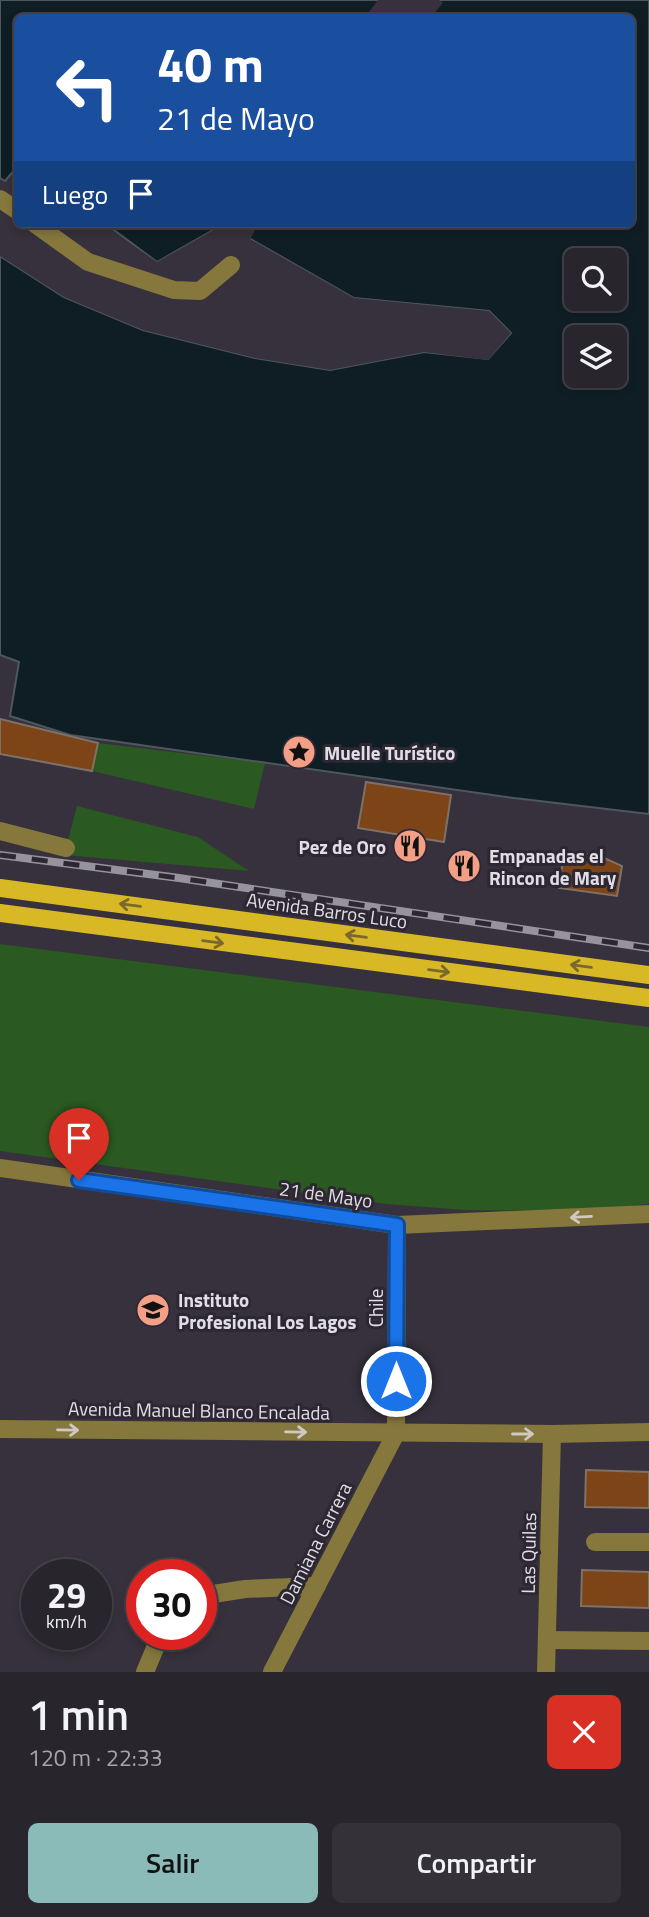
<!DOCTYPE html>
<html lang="es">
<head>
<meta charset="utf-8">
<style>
  :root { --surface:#28252d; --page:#343139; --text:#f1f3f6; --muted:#a5a5aa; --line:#444249; --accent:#8bbbb9 }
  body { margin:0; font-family:"Titillium Web",sans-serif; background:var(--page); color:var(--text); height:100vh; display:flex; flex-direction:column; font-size:26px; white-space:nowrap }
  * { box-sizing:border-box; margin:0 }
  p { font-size:23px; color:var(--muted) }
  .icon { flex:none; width:38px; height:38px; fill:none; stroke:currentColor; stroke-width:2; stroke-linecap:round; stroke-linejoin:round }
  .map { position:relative; height:1672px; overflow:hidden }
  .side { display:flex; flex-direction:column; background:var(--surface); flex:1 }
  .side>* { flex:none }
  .banner { position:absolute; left:14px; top:14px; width:621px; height:214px; border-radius:10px; box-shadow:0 4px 10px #0003,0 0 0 2px var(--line); background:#1a4fa0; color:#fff; overflow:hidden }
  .fabs { position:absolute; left:564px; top:248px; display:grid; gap:14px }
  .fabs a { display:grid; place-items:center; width:63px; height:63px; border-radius:10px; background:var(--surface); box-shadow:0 4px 10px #0003,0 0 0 2px var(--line); font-size:35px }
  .speed { position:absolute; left:21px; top:1559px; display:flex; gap:14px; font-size:35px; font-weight:700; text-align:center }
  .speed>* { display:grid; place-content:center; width:91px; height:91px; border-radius:50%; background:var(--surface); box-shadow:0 4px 10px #0003,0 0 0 2px var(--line); line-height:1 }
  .speed small { font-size:18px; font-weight:400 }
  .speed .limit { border:10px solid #d22; background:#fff; color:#111 }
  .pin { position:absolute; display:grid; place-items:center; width:60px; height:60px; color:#fff; margin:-72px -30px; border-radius:50% 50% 50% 0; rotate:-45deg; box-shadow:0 0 7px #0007 }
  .pin .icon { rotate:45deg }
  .me { position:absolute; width:77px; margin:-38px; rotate:0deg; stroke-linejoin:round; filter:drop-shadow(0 0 5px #0008) }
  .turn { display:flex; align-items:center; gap:24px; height:147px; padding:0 28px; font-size:32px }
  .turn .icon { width:91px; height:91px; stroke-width:2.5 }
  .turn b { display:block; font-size:49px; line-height:60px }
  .then { display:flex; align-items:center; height:66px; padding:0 28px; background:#0003; gap:14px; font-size:26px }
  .round { display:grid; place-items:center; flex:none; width:74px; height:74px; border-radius:10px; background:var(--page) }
  .overview { display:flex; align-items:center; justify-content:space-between; height:119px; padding:0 28px }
  h1 { font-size:42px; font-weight:600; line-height:52px }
  .button { display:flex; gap:14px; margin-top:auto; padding:14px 28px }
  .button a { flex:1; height:80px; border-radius:10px; background:var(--accent); color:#111; font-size:28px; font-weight:600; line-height:80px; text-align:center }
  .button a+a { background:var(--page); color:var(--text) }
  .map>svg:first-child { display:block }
</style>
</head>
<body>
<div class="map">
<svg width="649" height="1672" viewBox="0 0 649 1672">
  <rect width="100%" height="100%" fill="#36313c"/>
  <g fill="#2a5921">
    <polygon points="98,743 265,763 254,809 92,771"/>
    <polygon points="77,806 198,837 249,871 64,855"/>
    <polygon points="0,944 649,1027 649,1204 578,1211 465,1210 386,1204 0,1151"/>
  </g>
  <path fill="#0f1e25" stroke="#4e575e" stroke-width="2" fill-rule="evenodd" d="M 0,0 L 649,0 L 649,814 L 514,798 L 70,735 L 10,716 L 19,662 L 0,655 L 0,256 L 64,297 L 143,330 L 255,358 L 330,370 L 424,352 L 488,359 L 511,333 L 489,311 L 354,298 L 224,224 L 157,262 L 106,224 L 632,224 L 632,18 L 18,18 L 17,167 L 5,181 L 0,178 ZM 576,261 L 614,261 L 614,299 L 576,299 ZM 576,338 L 614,338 L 614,376 L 576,376 Z"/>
  <g fill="#36313c">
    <polygon points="378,0 439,0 443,3 431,17 365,17"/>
    <polygon points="102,224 157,262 224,224 259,224 250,239 354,298 489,311 511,333 488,360 424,352 330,370 255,358 143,330 64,297 0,256 0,252 66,294 144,327 255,354 330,366 424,349 487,356 507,333 487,315 353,301 224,228 157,266"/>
  </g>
  <g fill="#7d4517" stroke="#7d7168" stroke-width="2">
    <polygon points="0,719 98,743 92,771 0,754"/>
    <polygon points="366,782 451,795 444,842 358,828"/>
    <polygon points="593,853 622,866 617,896 559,888 563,859"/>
    <polygon points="586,1470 649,1472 649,1508 585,1507"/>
    <polygon points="582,1570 649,1572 649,1608 581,1606"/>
  </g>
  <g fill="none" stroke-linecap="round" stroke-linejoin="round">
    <g stroke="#86773c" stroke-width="18">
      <polyline points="0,199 18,211"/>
      <polyline points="35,224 88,262 174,290 200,291 231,265"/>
      <polyline points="0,831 66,848"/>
      <polyline points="0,1168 397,1225 649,1214"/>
      <polyline points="0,1429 552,1434 649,1432"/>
      <polyline points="595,1542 649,1542"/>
      <polyline points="201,1596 245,1589 317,1586"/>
      <polyline points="547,1640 649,1641"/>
      <polyline points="145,1672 161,1634"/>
      <polyline points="272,1672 396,1433 397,1225"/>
      <polyline points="546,1672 552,1434"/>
    </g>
    <g stroke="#d9b825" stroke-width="18">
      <polyline points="0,888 649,975"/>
      <polyline points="0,913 649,998"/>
    </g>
    <defs>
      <polyline id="rail" points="0,855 179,878 649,948"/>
    </defs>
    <use href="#rail" stroke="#97939c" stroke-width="8"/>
    <use href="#rail" stroke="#2c2732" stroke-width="5" stroke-dasharray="16" stroke-linecap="butt"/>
  </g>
  <defs><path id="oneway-shaft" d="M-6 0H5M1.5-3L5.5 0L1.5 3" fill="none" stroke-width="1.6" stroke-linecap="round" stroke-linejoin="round" transform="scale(1.75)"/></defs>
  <g stroke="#7a682c">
    <use href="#oneway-shaft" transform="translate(130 905) rotate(-172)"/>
    <use href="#oneway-shaft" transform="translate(356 936) rotate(-172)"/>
    <use href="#oneway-shaft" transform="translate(213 942) rotate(7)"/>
    <use href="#oneway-shaft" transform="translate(581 966) rotate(-172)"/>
    <use href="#oneway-shaft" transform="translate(439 971) rotate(7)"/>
  </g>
  <g stroke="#cec9c2">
    <use href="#oneway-shaft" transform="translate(581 1217) rotate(177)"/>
    <use href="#oneway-shaft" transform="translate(68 1430) rotate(1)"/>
    <use href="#oneway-shaft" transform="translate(296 1432) rotate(1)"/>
    <use href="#oneway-shaft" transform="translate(523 1434)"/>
  </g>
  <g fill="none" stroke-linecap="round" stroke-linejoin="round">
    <defs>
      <polyline id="route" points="79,1180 397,1225 396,1381"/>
    </defs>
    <use href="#route" stroke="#114b97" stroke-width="18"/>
    <use href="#route" stroke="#1a73e8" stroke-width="12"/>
  </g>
  <defs>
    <symbol id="sight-disc" viewBox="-11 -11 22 22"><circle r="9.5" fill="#f39f86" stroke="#2c2732"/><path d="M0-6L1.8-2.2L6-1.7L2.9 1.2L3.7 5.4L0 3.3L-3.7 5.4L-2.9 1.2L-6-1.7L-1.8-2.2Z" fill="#111"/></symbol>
    <symbol id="restaurant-disc" viewBox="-11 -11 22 22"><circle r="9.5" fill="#f39f86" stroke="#2c2732"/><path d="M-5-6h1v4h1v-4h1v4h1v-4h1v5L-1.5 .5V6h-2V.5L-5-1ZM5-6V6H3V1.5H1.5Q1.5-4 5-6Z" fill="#111"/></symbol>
    <symbol id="university-disc" viewBox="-11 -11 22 22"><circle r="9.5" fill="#f39f86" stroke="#2c2732"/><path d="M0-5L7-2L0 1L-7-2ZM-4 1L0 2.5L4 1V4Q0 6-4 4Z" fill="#111"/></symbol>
  </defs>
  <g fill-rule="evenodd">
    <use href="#sight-disc" x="280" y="733" width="38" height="38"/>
    <use href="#restaurant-disc" x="391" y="827" width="38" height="38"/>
    <use href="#restaurant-disc" x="445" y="847" width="38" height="38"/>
    <use href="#university-disc" x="134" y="1291" width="38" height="38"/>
  </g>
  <g text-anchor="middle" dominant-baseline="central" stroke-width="6" stroke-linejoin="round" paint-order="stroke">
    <g font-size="19" font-weight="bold" fill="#e0dde4" stroke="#2c2732" text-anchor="start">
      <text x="324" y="752">Muelle Turístico</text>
      <text x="386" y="846" text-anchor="end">Pez de Oro</text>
      <text x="489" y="855">Empanadas el<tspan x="489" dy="22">Rincon de Mary</tspan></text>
      <text x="178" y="1299">Instituto<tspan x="178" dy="22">Profesional Los Lagos</tspan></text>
    </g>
    <g font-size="19" fill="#e0dde4" stroke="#2c2732">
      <text transform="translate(327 910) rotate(8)">Avenida Barros Luco</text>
      <text transform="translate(326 1194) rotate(8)">21 de Mayo</text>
      <text transform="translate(375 1308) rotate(-90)">Chile</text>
      <text transform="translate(199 1410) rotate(1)">Avenida Manuel Blanco Encalada</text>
      <text transform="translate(315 1543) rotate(-63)">Damiana Carrera</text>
      <text transform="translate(528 1553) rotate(-89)">Las Quilas</text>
    </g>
  </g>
</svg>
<div class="fabs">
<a><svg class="icon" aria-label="search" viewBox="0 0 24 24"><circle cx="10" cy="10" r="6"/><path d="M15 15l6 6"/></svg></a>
<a><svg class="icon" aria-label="layers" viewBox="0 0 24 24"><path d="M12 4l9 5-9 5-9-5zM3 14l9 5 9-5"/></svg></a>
</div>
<div class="speed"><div>29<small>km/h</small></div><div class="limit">30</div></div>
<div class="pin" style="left:79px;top:1180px;background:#d93025"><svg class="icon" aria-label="arrive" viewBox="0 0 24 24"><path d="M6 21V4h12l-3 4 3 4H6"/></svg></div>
<svg class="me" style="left:396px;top:1381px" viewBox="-20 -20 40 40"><circle r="17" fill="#1a73e8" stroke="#fff" stroke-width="3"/><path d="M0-11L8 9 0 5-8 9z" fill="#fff"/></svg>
<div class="banner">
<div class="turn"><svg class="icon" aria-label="left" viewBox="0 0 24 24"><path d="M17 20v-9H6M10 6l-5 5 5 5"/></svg><div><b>40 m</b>21 de Mayo</div></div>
<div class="then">Luego<svg class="icon" aria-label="arrive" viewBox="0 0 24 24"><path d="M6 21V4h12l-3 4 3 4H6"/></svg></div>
</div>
</div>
<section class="side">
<div class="overview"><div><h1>1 min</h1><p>120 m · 22:33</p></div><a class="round" style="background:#d93025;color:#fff"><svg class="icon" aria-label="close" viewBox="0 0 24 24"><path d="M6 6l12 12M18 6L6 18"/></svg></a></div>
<div class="button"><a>Salir</a><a>Compartir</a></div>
</section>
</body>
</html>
